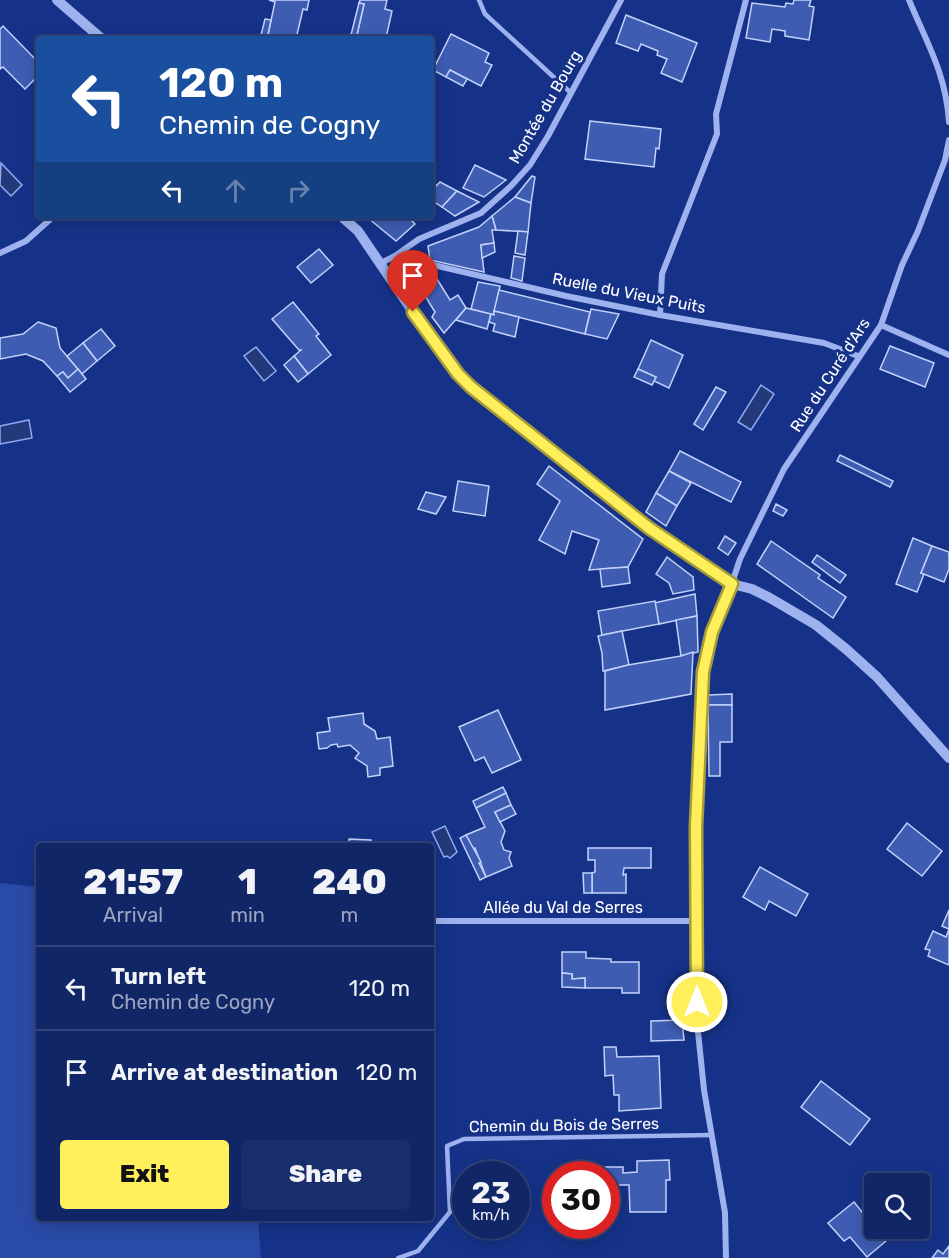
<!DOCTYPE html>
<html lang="en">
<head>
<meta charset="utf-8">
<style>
  :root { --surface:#102666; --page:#192e6c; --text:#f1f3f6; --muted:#9ca5bf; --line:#30437a; --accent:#ffef5a }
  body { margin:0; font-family:Rubik,sans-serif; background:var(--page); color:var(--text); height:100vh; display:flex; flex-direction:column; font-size:22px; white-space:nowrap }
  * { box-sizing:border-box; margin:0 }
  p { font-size:20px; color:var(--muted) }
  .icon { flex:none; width:33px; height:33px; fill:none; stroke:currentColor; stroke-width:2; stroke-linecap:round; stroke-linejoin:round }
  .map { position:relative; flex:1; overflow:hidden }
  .sheet { position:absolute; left:36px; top:843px; width:398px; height:378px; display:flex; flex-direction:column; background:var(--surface); border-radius:6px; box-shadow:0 3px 15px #0003,0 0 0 2px var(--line) }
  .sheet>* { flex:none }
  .guide { position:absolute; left:36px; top:36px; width:398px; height:183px; border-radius:6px; box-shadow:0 3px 15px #0003,0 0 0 2px var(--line); background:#1a4fa0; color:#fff; overflow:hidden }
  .buttons { position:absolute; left:864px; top:1173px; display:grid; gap:12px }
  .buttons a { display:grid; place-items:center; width:66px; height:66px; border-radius:6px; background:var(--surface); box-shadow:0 3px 15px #0003,0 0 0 2px var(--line); font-size:30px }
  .speed { position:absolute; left:452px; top:1161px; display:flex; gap:12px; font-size:30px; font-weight:700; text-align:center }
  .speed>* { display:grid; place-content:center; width:78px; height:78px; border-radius:50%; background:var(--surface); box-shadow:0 3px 15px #0003,0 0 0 2px var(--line); line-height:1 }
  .speed small { font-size:15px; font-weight:400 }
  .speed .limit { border:9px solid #d22; background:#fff; color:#111 }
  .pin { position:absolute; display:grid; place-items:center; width:51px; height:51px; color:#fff; margin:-62px -26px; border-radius:50% 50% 50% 0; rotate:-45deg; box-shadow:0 0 6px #0007 }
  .pin .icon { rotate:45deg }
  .me { position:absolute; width:66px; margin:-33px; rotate:0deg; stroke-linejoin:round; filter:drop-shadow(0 0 4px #0008) }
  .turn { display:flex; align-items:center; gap:21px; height:126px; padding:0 24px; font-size:27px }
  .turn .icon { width:78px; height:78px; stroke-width:2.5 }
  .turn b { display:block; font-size:42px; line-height:51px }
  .lanes { display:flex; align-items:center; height:57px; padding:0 24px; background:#0003; justify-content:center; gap:30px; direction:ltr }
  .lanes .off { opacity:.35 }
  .eta { display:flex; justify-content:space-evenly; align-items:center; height:102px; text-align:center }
  .eta b { font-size:36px; font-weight:800; line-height:42px }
  .button { display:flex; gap:12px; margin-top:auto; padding:12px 24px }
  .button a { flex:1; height:69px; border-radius:6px; background:var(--accent); color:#111; font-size:24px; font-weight:800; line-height:69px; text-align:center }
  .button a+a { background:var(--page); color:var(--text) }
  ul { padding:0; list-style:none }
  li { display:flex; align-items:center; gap:18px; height:84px; padding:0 24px; border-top:2px solid var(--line) }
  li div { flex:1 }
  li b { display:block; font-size:22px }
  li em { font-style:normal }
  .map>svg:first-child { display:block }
</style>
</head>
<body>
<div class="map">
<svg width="949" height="1258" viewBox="0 0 949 1258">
  <rect width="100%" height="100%" fill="#163288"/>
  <polygon fill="#294aa6" points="0,883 39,887 39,1218 258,1218 261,1258 0,1258"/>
  <g fill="#243979" stroke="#8faaf1" stroke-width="1.5">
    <polygon points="1,163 22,185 11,196 0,185"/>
    <polygon points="256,347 276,371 264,381 244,356"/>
    <polygon points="761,385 774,394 751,430 738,422"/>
    <polygon points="29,420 32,438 0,444 0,426"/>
    <polygon points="445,826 457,852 450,858 447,856 444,857 432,832"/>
  </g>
  <g fill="#3e5cb2" stroke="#c3d1fa" stroke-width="1.5">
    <polygon points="269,0 309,0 307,10 303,9 296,39 267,39 275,2"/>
    <polygon points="360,0 387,0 385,9 392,11 386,38 378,36 378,39 356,39 364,4 359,3"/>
    <polygon points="794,0 811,0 809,6 814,7 809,40 785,36 785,31 772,29 770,42 746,38 752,3 785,7 786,3 793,4"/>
    <polygon points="359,3 364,4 356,39 350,39"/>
    <polygon points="626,15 697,43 682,82 661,73 667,59 657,55 658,51 641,44 638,51 616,43"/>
    <polygon points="265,19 271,20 267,39 260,39"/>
    <polygon points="3,26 39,63 39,75 25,89 3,67 0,69 0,29"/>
    <polygon points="451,34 489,53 485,62 492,65 481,86 450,70 446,77 433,70"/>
    <polygon points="450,70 467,79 463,86 446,77"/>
    <polygon points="590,121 661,129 659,149 656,148 654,167 585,159"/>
    <polygon points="475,165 506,180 484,197 463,188"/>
    <polygon points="532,176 535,177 531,203 515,197"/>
    <polygon points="440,182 457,191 442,207 430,199 430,192"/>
    <polygon points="457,191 479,202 455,216 442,207"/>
    <polygon points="515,197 531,203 528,232 496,230 492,216"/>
    <polygon points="370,216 407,216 415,224 396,241 368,218"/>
    <polygon points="492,216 496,230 492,230 494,243 481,245 484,272 430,260 428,246 479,227"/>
    <polygon points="518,231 528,232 525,255 515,253"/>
    <polygon points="494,243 495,252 482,258 481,245"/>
    <polygon points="319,249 333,265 311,283 297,267"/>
    <polygon points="514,256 525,258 522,281 511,278"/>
    <polygon points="413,266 432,271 450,300 458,295 466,308 444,333 432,317 435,312 419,286 415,287 405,272"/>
    <polygon points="478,282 500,286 494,315 471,309"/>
    <polygon points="499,290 590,312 585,334 494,311"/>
    <polygon points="293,302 319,334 316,336 331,355 308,374 294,356 301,350 299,350 272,319"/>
    <polygon points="466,308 491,314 487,329 456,320"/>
    <polygon points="591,309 619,314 607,339 585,334"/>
    <polygon points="494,311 519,317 515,337 493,331 495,324 489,322 491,314 494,315"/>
    <polygon points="38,322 56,328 60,348 78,369 68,378 63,372 57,376 43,361 26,354 0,359 0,338 23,334"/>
    <polygon points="101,329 115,346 97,361 83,343"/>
    <polygon points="651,340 683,355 669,388 654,381 656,377 638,369"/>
    <polygon points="83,343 97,361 82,374 67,356"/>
    <polygon points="890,346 934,363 925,387 880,369"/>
    <polygon points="294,356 308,374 298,382 284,365"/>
    <polygon points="78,369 86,379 70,392 57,376 63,372 68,378"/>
    <polygon points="638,369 656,377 652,385 634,377"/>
    <polygon points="716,387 726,392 703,430 694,424"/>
    <polygon points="680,451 741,482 731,502 669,471"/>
    <polygon points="840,455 893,481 890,487 837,461"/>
    <polygon points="549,466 643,539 628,567 589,570 599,540 572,531 565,554 539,540 560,501 537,484"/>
    <polygon points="669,471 691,483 677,506 656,493"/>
    <polygon points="458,481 489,486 485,516 453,511"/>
    <polygon points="426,492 446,497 436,514 418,509"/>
    <polygon points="656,493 677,506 666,526 646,512"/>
    <polygon points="776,504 787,510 783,516 773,511"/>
    <polygon points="725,536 736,543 728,555 718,548"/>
    <polygon points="913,538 932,546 921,573 924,574 917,592 896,584"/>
    <polygon points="771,541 820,575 818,578 846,597 833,618 757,564"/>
    <polygon points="932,546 949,552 949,569 944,582 921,573"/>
    <polygon points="817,555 846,575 840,583 812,562"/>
    <polygon points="667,557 693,577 694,590 673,594 669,583 656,574"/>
    <polygon points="628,567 630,583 602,587 600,569"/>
    <polygon points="695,594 697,616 659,624 654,603"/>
    <polygon points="655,601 659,624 602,635 598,611"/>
    <polygon points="697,616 698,652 681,656 676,620"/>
    <polygon points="622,631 629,665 603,671 602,653 598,636"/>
    <polygon points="693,652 691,694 605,710 605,671 628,665 681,656"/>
    <polygon points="732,694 732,705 708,705 708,695"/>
    <polygon points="708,705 732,705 732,742 720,742 720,776 709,776"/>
    <polygon points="498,710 521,760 492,773 484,757 475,761 459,727"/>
    <polygon points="363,713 364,724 375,731 377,739 390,737 393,766 380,768 380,775 368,777 367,766 355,758 359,753 350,745 338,747 337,744 331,745 327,748 319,749 317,733 330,731 328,718"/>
    <polygon points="503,787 506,793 476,808 473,801"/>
    <polygon points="506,793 511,805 495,812 505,831 501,842 504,850 511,852 509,858 512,866 486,877 475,848 473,849 466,835 485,827 476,808"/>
    <polygon points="511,805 516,814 500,822 495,812"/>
    <polygon points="907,823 942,851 922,876 887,849"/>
    <polygon points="466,835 481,862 479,863 486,877 480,880 460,838"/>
    <polygon points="349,839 371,840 372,844 393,843 394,846 349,846"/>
    <polygon points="588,848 651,848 651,868 624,868 623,875 626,874 626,893 592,893 592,873 595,872 595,860 588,860"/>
    <polygon points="760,867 808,894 796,916 769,901 765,910 743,897"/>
    <polygon points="583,873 592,873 592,893 584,893"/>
    <polygon points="949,910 949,965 928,956 930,950 925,949 933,931 946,937 949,929 942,926"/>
    <polygon points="562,952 586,952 586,958 611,959 611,962 639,962 639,993 622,993 622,988 585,988 585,978 572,979 572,974 562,973"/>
    <polygon points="562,973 572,974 572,979 585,978 585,988 562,987"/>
    <polygon points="682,1020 684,1040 651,1041 651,1021"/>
    <polygon points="604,1047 616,1047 617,1057 659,1056 661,1108 619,1111 619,1095 614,1095 613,1075 605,1076"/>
    <polygon points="821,1081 870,1119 850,1145 801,1107"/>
    <polygon points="669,1160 670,1180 666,1180 666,1212 630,1212 629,1185 606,1185 606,1174 593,1174 593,1167 623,1167 623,1173 637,1172 637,1161"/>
    <polygon points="854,1202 866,1217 874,1211 874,1228 896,1228 892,1232 892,1236 867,1257 850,1237 844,1241 828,1223"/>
    <polygon points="949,1246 949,1258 932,1258 938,1250 943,1254"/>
  </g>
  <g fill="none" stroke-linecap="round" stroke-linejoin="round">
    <g stroke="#9db2ee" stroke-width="4.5">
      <polyline points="479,0 485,14 571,93"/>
      <polyline points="398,1258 418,1251 450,1212 447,1146 464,1139 711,1135"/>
    </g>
    <g stroke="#9db2ee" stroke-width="6">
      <path d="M 909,0 C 927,43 946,74 949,122"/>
      <polyline points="0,253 26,241 54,216"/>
      <polyline points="395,256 566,296 660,315 824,343 858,356"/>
      <polyline points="381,263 395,256 419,239 481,213 511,186 530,165 548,136 621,0"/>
      <polyline points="660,315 662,274 717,134 716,114 746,0"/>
      <polyline points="881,325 949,355"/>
      <polyline points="430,921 696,921"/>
      <polyline points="726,1258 725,1213 704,1090 697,1022 696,827 703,672 712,632 724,607 740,559 784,469 881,325 902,265 918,231 945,160 949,140"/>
    </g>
    <g stroke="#9db2ee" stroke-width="10">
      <polyline points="57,0 102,39"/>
      <polyline points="341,216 358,231 413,312 458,374 471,387 649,528 705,567 732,584 752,589 770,598 816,625 846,649 877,677 949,758"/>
    </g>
  </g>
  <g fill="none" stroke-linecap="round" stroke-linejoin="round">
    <defs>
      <polyline id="route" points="413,312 458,374 471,387 649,528 732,584 712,632 703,672 696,827 697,1002"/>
    </defs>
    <use href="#route" stroke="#a69b3a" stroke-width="15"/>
    <use href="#route" stroke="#ffef5a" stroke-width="10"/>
  </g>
  <g text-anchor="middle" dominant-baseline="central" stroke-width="6" stroke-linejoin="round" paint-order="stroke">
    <g font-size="16" fill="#fff" stroke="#163288">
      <text transform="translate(545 107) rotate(-60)">Montée du Bourg</text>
      <text transform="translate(629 293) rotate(11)">Ruelle du Vieux Puits</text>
      <text transform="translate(830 375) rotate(-57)">Rue du Curé d'Ars</text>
      <text x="563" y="907">Allée du Val de Serres</text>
      <text transform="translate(564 1125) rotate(-1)">Chemin du Bois de Serres</text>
    </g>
  </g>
</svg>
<div class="buttons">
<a><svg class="icon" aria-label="search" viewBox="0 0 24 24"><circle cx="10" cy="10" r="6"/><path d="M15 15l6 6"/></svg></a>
</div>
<div class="speed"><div>23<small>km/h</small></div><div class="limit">30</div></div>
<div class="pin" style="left:413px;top:312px;background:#d93025"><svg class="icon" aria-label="arrive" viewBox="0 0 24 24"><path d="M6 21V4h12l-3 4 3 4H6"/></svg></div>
<svg class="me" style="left:697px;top:1002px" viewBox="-20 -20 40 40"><circle r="17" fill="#ffef5a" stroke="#fff" stroke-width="3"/><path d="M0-11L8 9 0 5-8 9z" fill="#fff"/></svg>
<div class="guide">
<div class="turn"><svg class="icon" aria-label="left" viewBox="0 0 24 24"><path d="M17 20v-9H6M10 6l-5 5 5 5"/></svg><div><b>120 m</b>Chemin de Cogny</div></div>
<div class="lanes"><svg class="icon" aria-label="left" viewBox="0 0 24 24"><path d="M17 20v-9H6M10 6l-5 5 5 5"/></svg><svg class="icon off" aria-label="ahead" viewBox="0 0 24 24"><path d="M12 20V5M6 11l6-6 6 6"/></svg><svg class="icon off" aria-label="right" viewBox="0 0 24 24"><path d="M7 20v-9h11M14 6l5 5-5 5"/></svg></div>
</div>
<section class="sheet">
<div class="eta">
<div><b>21:57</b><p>Arrival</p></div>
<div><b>1</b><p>min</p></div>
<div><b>240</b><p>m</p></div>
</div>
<ul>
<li><svg class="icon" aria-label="left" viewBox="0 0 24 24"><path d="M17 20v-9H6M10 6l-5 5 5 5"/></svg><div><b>Turn left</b><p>Chemin de Cogny</p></div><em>120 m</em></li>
<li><svg class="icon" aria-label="arrive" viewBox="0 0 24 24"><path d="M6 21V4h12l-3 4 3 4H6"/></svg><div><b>Arrive at destination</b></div><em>120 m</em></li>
</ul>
<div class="button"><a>Exit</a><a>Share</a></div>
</section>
</div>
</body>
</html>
